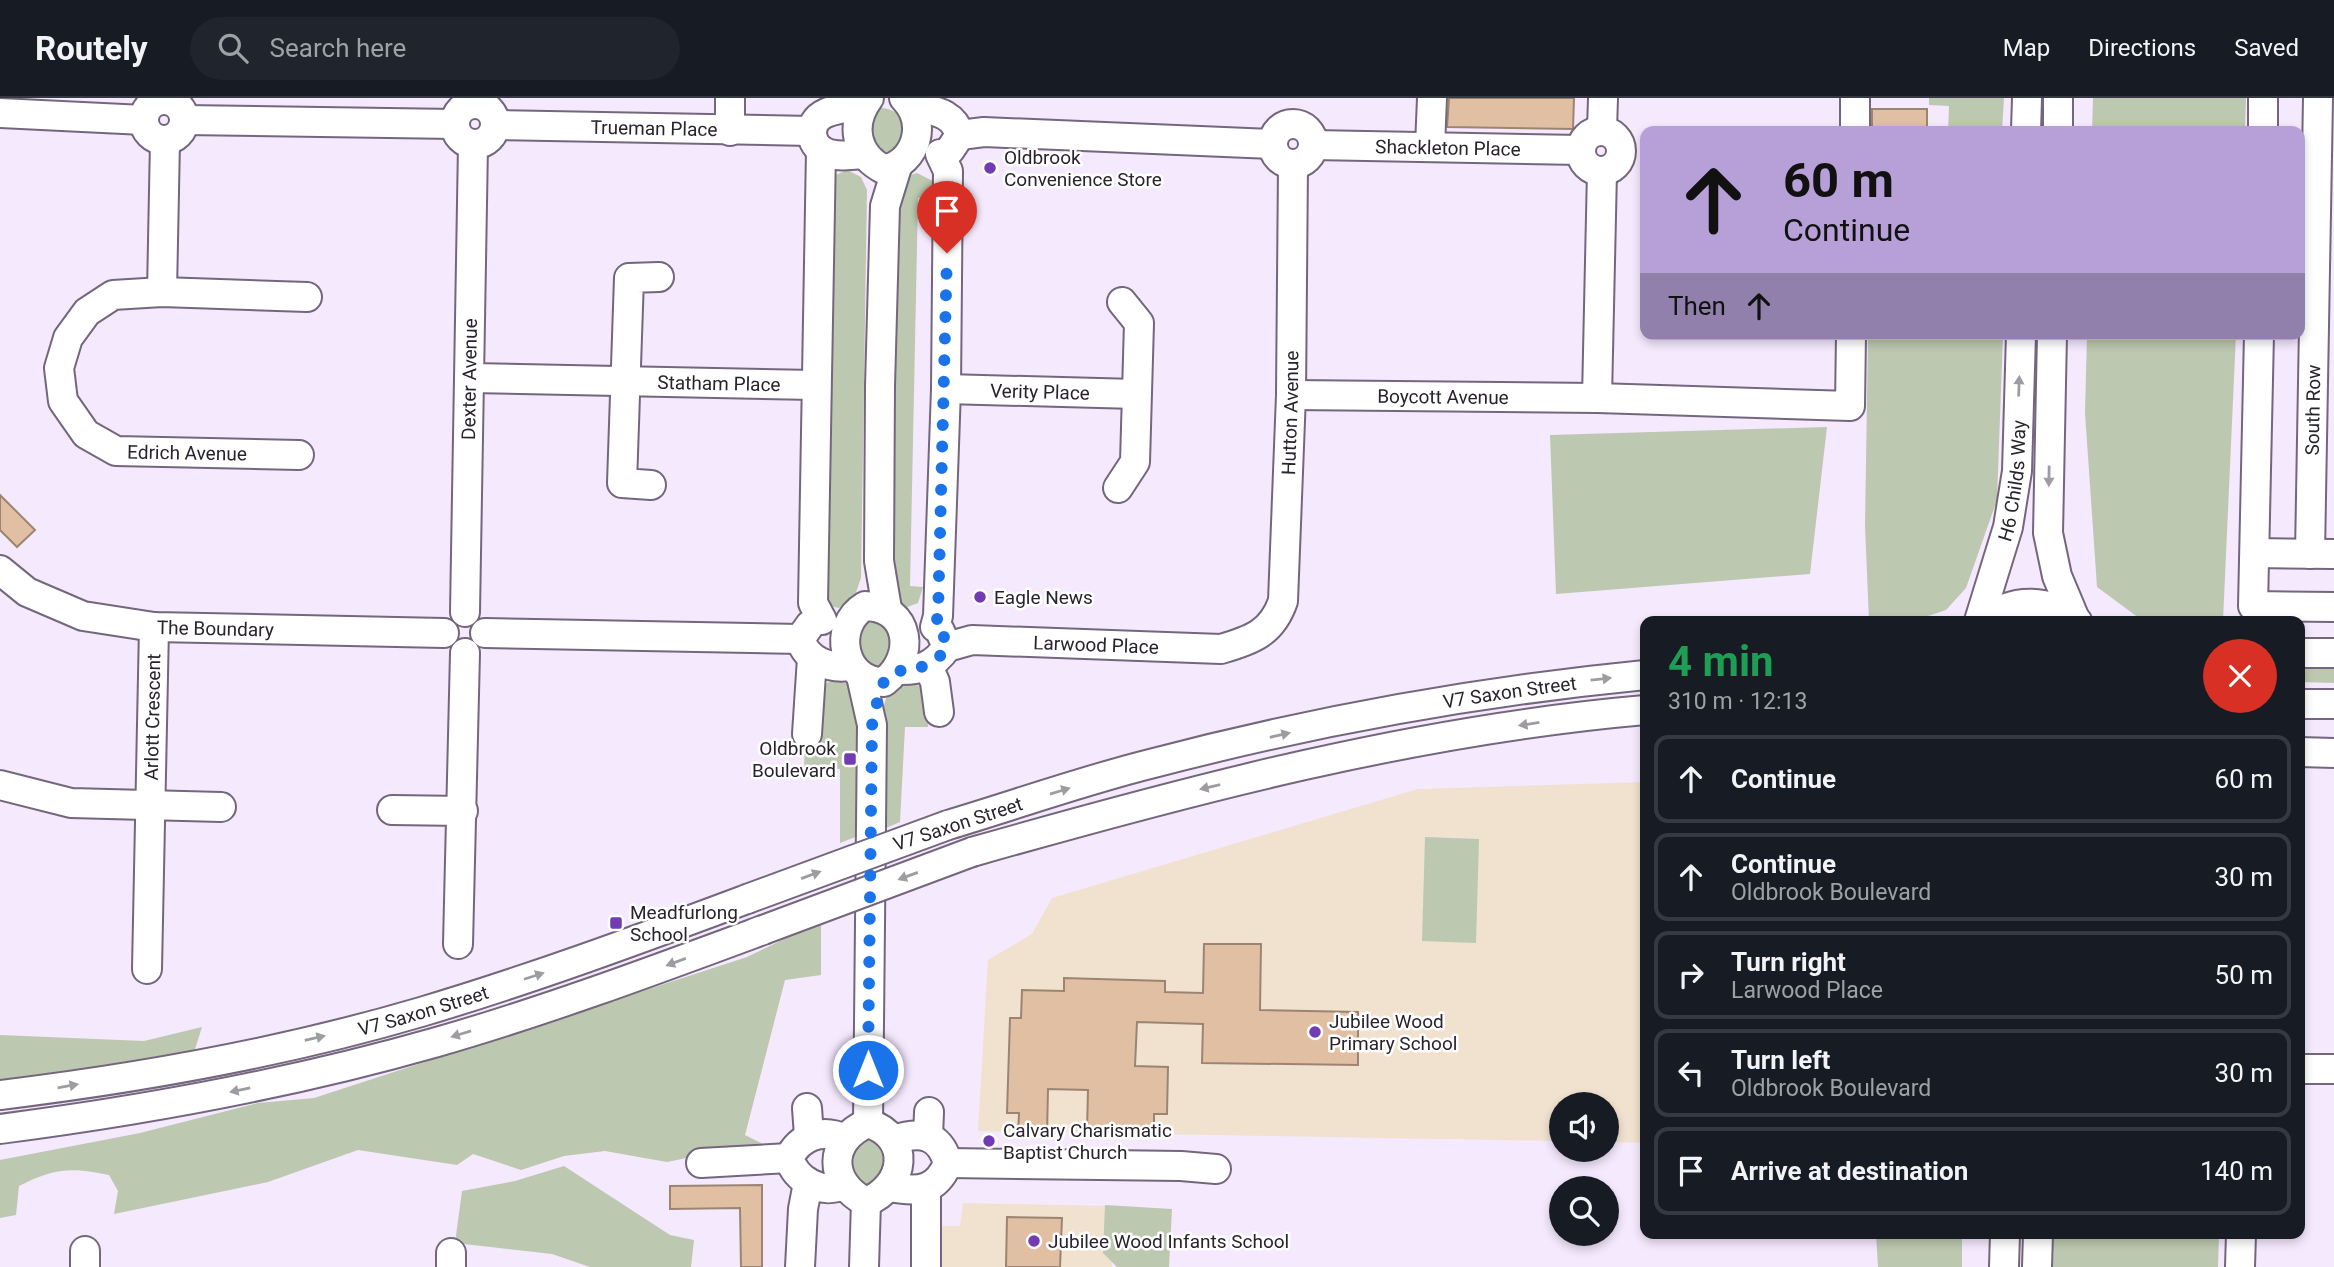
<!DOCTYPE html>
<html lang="en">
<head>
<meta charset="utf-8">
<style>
  :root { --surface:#171b24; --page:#20242c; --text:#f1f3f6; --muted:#9ea1a6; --line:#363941 }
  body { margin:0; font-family:Roboto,sans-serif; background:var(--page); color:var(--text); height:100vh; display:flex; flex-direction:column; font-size:26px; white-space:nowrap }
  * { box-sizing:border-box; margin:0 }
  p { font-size:23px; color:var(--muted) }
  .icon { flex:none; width:38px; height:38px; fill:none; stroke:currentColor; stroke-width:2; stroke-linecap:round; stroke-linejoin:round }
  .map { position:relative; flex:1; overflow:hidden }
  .details { position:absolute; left:1640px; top:518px; width:665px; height:623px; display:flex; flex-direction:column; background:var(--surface); border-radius:14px; box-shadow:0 4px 10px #0003 }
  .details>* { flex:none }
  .hud { position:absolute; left:1640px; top:28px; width:665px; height:214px; border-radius:14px; box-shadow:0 4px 10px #0003; background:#b7a0d7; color:#111; overflow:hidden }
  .controls { position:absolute; left:1549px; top:994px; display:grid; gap:14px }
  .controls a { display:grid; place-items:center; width:70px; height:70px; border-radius:50%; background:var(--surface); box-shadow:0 4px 10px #0003; font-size:35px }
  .pin { position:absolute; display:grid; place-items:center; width:60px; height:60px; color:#fff; margin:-72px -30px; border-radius:50% 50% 50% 0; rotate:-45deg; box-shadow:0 0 7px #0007 }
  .pin .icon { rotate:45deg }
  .me { position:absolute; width:77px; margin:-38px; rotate:0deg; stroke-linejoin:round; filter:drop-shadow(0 0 5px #0008) }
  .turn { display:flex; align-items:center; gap:24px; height:147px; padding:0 28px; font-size:32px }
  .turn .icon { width:91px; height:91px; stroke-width:2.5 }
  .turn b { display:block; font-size:49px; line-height:60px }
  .then { display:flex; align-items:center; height:66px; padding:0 28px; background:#0003; gap:14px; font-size:26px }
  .round { display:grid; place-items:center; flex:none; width:74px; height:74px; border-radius:37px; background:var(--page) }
  .summary { display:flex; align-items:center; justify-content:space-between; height:119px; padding:0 28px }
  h1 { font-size:42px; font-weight:700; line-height:52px; color:#1e9e55 }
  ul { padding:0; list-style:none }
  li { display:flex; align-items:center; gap:21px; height:88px; margin:0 14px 10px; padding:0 14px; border:4px solid var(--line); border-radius:14px }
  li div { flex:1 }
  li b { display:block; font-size:26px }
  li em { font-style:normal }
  header { display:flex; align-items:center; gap:42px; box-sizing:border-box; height:98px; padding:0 35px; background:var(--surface); border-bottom:2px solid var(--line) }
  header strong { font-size:33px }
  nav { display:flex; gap:38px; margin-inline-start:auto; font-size:24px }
  .search { width:490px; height:63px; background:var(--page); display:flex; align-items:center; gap:18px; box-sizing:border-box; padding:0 24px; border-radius:38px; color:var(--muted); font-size:26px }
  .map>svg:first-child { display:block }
</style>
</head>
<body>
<header>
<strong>Routely</strong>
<div class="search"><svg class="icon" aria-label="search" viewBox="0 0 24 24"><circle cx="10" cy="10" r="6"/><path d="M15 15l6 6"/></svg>Search here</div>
<nav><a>Map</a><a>Directions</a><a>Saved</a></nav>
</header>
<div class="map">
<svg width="2334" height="1169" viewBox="0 0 2334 1169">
  <rect width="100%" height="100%" fill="#f5e9fe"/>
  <g fill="#f0e2cf">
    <polygon points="1645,684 1645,1045 1607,1044 1606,1006 1561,1006 1561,1043 978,1033 988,862 1032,836 1052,800 1418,691"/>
    <polygon points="963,1105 1108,1108 1112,1169 939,1169 940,1128 960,1128"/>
  </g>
  <g fill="#bdc8b0">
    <polygon points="1929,0 2004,0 2002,33 1948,33 1949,8 1929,7"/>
    <polygon points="2093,0 2246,0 2245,33 2092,33"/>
    <path d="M 882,10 C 902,12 904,26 908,43 L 883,69 L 866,22 L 875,11 Z"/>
    <polygon points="847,72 861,79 867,92 861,480 854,500 839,510 826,507 827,89 836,77"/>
    <polygon points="917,75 935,84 935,100 918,100 910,488 923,489 918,505 902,511 890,503 894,108 908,78"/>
    <polygon points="1868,236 2003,236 1997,402 1966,490 1946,512 1913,523 1869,523 1865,428"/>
    <polygon points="2087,236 2236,236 2223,523 2143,523 2097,489 2085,315"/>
    <polygon points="1827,329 1810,476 1556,496 1550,337"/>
    <polygon points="874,516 893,537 890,562 872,574 852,545 853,534"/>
    <polygon points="2300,565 2334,565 2334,585 2300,584"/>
    <path d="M 831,583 C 839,583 846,583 851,590 C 867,612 858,708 858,738 L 840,745 L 840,671 L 804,671 L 805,647 L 815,648 L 817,596 L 820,589 Z"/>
    <polygon points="899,584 913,585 923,590 929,613 928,629 905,629 900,724 879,733 883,611 887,597"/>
    <polygon points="1425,739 1479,741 1476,845 1422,843"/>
    <path d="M 821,823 L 821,877 L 785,882 L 745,1037 L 763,1046 L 753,1056 L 706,1056 L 667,1064 L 605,1053 L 564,1058 L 521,1072 L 473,1056 L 457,1067 L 358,1052 L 268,1084 L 114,1116 L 118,1093 L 109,1077 C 71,1069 54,1070 19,1088 L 16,1117 L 0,1120 L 0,1062 L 140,1035 L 258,1005 L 314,1000 L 747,859 Z"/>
    <polygon points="202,929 190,967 0,997 0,937 144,943"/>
    <polygon points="867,1041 876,1042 892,1059 875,1087 858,1085 847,1057 851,1050"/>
    <polygon points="564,1068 670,1137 694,1142 691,1169 590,1169 552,1156 455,1145 462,1093 515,1083"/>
    <polygon points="1105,1107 1172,1111 1169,1169 1117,1169 1103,1155"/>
    <polygon points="1876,1136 1962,1136 1962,1169 1878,1169"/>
    <polygon points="2052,1136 2219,1136 2218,1169 2051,1169"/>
  </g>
  <g fill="#e1bfa2" stroke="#9b8572" stroke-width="2">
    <polygon points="1449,0 1574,0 1573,31 1447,29"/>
    <rect x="1872" y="11" width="55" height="22"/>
    <polygon points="0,397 35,432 17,449 0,432"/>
    <polygon points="1204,846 1261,846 1260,912 1358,914 1358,967 1202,965 1203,926 1137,924 1135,968 1168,969 1167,1016 1154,1016 1154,1034 1087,1033 1088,992 1048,991 1047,1037 1018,1036 1019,1015 1007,1015 1010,920 1021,920 1022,892 1064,893 1064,880 1165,883 1165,894 1203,895"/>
    <polygon points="762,1087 762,1169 741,1169 740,1110 670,1111 670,1088"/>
    <polygon points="1007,1119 1062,1120 1060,1169 1006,1169"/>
  </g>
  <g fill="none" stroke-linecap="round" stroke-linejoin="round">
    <defs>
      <g id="minor">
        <path d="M 869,0 C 849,27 856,58 885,72 C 917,63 928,25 904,0"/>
        <circle cx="164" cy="22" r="20"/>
        <circle cx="475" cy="26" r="20"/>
        <path d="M 911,7 C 932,13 953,13 960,37 L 950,52"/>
        <polyline points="0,15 144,22"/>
        <polyline points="184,22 455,26"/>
        <circle cx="1293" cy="46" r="20"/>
        <path id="s1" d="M 496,27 L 811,33"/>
        <polyline points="1602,32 1603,0"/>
        <circle cx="1601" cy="53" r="20"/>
        <polyline points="730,33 730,0"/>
        <polyline points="1855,33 1855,0"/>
        <polyline points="2026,33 2027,0"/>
        <polyline points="2058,33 2058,0"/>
        <polyline points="2263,33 2263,0"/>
        <polyline points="960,37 984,34 1272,46"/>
        <path id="s2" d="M 1313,47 L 1581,52"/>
        <polyline points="1430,49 1432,0"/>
        <polyline points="821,52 813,505 822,522"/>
        <path d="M 864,56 C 854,57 840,59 830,56 C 809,51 805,24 826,15 C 837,10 852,9 864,7"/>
        <polyline points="162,194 165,43"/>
        <polyline points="2052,236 2048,435 2057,478 2075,521"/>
        <polyline points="2259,236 2253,508 2334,509"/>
        <path id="s3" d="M 471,280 L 815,287"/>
        <path id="s4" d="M 946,291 L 1136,296"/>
        <path id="s5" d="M 1291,297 L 1597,300 L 1850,308 L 1851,236"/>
        <polyline points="1597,300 1602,73"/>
        <polyline points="299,357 116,353 86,336 63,303 59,270 68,240 87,214 113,197 162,194 307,199"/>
        <polyline points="651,387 622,385 629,180 659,179"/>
        <polyline points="1118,390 1135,364 1139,225 1122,204"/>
        <polyline points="2255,455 2334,456"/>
        <path id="s6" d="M 2310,456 L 2318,0"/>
        <path id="s7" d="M 0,472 L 27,494 L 83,518 L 154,529 L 444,535"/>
        <path d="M 865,508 C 911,509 916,559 884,584 C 843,585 831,528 865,508 Z"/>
        <polyline points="887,511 879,463 880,288 885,108 897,69"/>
        <path id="s8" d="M 465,514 L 473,47"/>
        <path id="s9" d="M 1979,523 L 2008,429 L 2017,373 L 2021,236"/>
        <path d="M 1985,523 C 2013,499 2048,501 2077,523"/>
        <path d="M 810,527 L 800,541 C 807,563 829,571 851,568"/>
        <polyline points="935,529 938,518 946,291 948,73 940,56"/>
        <polyline points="485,535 800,541"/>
        <path id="s10" d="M 947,549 L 972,542 L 1221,551 C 1252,542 1272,535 1283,503 L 1291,297 L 1293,67"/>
        <polyline points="2300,555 2334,555"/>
        <polyline points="928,568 935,584 939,614"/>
        <path d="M 897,572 C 920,573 934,568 947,549 L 940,533"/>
        <polyline points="861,578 872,627 868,1025"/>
        <polyline points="2300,606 2334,606"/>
        <polyline points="807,636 812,560"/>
        <polyline points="2300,654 2334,655"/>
        <polyline points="0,687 71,705 221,709"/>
        <polyline points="392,712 463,713"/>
        <path id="s11" d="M 948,727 C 1015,707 1082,683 1150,666 C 1310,624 1481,593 1645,577"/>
        <path d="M 972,754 C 1193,691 1415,632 1645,612"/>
        <polyline points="458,846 465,555"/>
        <path id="s12" d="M 147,871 L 154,529"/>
        <polyline points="2300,971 2334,971"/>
        <path id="s13" d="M 0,997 C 141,980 285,954 421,914 C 532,881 640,841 747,801"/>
        <polyline points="807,1010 809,1038"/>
        <path d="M 868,1025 C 912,1039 906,1088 866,1104 C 828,1085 827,1042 868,1025 Z"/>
        <path d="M 0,1031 C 147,1012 294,985 437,944 C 548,912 655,872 763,832"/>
        <polyline points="928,1039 929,1014"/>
        <polyline points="701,1065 789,1060"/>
        <polyline points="948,1065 1181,1068 1216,1071"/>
        <path d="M 843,1087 C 821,1097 796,1082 789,1060 C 800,1038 822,1030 845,1041"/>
        <path d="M 891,1089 C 920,1095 937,1092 948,1065 C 939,1035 920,1033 893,1042"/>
        <polyline points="85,1169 85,1153"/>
        <polyline points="451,1169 451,1155"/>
        <polyline points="800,1169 803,1111 808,1085"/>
        <polyline points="864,1169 866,1104"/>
        <polyline points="926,1169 926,1090"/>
        <polyline points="2004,1169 2005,1136"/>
        <polyline points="2037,1169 2038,1136"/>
        <polyline points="2240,1169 2241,1136"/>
      </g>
    </defs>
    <use href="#minor" stroke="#74667d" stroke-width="32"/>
    <use href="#minor" stroke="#fff" stroke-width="28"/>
    <defs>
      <g id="minor-bridge">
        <polyline points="747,801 948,727"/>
        <polyline points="763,832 972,754"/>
      </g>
    </defs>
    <use href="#minor-bridge" stroke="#74667d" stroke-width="32" stroke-linecap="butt"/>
    <use href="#minor-bridge" stroke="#fff" stroke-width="28"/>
  </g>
  <defs><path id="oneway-solid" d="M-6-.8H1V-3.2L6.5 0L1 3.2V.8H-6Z" transform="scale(1.75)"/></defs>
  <g fill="#9e9ca0">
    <use href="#oneway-solid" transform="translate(2019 288) rotate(-88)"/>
    <use href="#oneway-solid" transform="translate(2049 378) rotate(91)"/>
    <use href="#oneway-solid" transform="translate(1601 581) rotate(-6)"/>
    <use href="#oneway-solid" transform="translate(1529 626) rotate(171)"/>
    <use href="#oneway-solid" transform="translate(1280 637) rotate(-13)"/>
    <use href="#oneway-solid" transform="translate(1210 689) rotate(167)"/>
    <use href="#oneway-solid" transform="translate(1060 693) rotate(-17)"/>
    <use href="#oneway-solid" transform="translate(811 777) rotate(-20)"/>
    <use href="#oneway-solid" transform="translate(908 778) rotate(160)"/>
    <use href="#oneway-solid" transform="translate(676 864) rotate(160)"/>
    <use href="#oneway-solid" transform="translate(534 878) rotate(-18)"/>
    <use href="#oneway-solid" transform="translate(461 936) rotate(163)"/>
    <use href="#oneway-solid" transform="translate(315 940) rotate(-13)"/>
    <use href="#oneway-solid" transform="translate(68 988) rotate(-10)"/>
    <use href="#oneway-solid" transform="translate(240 992) rotate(168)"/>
  </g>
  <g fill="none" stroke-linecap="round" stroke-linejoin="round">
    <path stroke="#1a73e8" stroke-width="12" stroke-dasharray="0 21.6" d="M 868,972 L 872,627 C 876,615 877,595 884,584 C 898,562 926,582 947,549 L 943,536 L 935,528 L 938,518 L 947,155"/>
  </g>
  <g fill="#713bb2" stroke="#fff" stroke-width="2.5">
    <circle cx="990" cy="70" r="7"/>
    <circle cx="980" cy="499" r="7"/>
    <rect x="843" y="654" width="14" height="14" rx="3.5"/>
    <rect x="609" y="818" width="14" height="14" rx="3.5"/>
    <circle cx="1315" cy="934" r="7"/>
    <circle cx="989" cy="1043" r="7"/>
    <circle cx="1034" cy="1143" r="7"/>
  </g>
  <g text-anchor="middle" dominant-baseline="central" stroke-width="5" stroke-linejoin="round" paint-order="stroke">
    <g font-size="19" fill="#28232c" stroke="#fff">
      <text stroke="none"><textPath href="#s1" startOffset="158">Trueman Place</textPath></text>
      <text stroke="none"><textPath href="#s2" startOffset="135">Shackleton Place</textPath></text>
      <text stroke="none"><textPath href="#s8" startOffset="233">Dexter Avenue</textPath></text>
      <text stroke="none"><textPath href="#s3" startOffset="248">Statham Place</textPath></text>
      <text stroke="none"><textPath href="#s4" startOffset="94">Verity Place</textPath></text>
      <text stroke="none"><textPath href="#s5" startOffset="152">Boycott Avenue</textPath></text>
      <text stroke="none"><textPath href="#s6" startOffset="144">South Row</textPath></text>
      <text stroke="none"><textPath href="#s10" startOffset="546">Hutton Avenue</textPath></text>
      <text transform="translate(187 355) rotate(1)">Edrich Avenue</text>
      <text stroke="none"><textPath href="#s9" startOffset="145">H6 Childs Way</textPath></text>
      <text stroke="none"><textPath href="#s7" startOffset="229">The Boundary</textPath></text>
      <text stroke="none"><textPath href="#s10" startOffset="150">Larwood Place</textPath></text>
      <text stroke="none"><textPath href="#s11" startOffset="578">V7 Saxon Street</textPath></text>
      <text stroke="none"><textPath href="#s12" startOffset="252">Arlott Crescent</textPath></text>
      <text transform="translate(958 726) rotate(-18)">V7 Saxon Street</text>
      <text stroke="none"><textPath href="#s13" startOffset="432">V7 Saxon Street</textPath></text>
    </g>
    <g font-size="19" fill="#28232c" stroke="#fff" text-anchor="start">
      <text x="1004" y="59">Oldbrook<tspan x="1004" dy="22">Convenience Store</tspan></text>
      <text x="994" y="499">Eagle News</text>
      <text x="836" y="650" text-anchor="end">Oldbrook<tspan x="836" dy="22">Boulevard</tspan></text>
      <text x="630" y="814">Meadfurlong<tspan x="630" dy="22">School</tspan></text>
      <text x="1329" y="923">Jubilee Wood<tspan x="1329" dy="22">Primary School</tspan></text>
      <text x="1003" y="1032">Calvary Charismatic<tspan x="1003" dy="22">Baptist Church</tspan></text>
      <text x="1048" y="1143">Jubilee Wood Infants School</text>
    </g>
  </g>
</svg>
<div class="controls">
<a><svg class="icon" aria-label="sound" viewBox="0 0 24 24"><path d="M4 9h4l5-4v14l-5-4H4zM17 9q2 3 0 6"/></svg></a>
<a><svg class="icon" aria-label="search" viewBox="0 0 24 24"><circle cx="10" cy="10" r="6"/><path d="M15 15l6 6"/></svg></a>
</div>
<div class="pin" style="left:947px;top:155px;background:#d93025"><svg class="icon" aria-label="arrive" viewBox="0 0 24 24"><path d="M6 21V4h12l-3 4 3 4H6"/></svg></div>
<svg class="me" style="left:868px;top:972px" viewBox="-20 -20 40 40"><circle r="17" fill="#1a73e8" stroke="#fff" stroke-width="3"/><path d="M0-11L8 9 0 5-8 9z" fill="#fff"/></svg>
<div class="hud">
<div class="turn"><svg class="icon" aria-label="ahead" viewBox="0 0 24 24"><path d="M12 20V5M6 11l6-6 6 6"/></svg><div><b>60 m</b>Continue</div></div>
<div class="then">Then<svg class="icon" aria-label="ahead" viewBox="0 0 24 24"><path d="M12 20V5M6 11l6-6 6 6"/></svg></div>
</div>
<section class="details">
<div class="summary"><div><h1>4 min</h1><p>310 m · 12:13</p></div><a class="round" style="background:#d93025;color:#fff"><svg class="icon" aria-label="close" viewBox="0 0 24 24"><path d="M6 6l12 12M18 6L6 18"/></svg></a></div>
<ul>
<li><svg class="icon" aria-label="ahead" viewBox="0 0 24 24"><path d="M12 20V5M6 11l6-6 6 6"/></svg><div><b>Continue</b></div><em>60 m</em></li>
<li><svg class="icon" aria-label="ahead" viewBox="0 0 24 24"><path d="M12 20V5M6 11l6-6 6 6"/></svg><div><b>Continue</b><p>Oldbrook Boulevard</p></div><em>30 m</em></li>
<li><svg class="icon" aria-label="right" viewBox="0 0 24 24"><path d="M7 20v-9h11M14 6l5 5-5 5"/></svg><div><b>Turn right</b><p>Larwood Place</p></div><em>50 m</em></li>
<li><svg class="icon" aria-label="left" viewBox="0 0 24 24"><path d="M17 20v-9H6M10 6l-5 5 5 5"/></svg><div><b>Turn left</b><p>Oldbrook Boulevard</p></div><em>30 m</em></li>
<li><svg class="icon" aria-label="arrive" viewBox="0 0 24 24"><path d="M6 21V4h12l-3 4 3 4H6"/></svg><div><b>Arrive at destination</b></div><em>140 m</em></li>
</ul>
</section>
</div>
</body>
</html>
